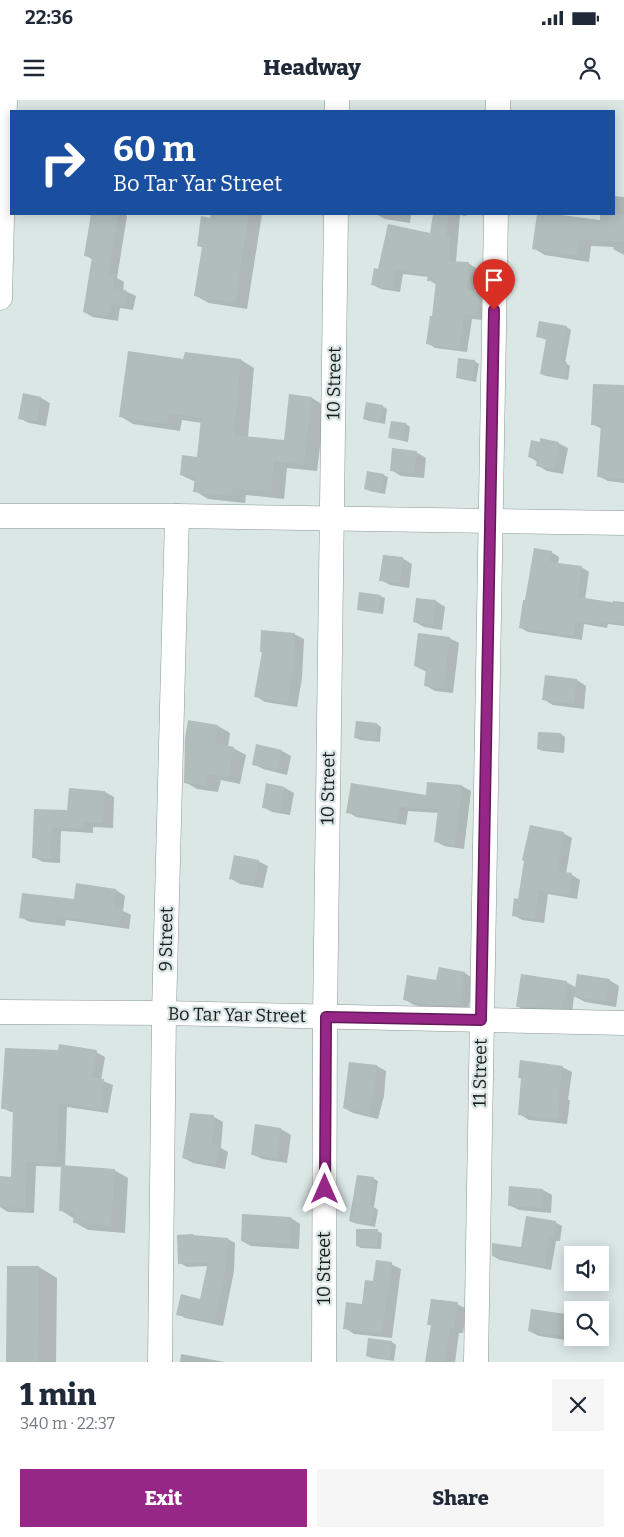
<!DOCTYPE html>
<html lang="en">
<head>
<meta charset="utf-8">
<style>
  :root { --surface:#fff; --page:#f6f6f7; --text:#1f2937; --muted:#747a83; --accent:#962787 }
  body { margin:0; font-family:Bitter,serif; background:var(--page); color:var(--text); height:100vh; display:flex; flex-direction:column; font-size:19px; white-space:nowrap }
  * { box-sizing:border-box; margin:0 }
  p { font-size:16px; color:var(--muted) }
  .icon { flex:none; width:28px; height:28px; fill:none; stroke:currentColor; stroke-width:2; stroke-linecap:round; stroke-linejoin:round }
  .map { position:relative; height:1262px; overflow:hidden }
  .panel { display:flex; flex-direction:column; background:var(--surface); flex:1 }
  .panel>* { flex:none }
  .top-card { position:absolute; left:10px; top:10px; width:605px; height:105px; border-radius:0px; box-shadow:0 2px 12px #0003; background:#1a4fa0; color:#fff; overflow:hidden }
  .buttons { position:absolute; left:564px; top:1146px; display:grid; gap:10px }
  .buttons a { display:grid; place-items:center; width:45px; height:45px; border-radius:0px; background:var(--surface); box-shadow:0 2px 12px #0003; font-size:25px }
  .pin { position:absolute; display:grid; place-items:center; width:42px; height:42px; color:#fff; margin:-51px -21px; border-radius:50% 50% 50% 0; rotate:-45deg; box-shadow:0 0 5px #0007 }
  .pin .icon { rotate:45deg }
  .me { position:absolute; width:55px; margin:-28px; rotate:0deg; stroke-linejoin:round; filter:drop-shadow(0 0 4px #0008) }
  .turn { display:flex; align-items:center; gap:18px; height:105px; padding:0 20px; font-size:22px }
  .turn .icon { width:65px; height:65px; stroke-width:2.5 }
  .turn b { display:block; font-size:35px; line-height:42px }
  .round { display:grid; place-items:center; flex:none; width:52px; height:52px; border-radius:0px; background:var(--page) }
  .head { display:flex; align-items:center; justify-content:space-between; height:85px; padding:0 20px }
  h1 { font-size:30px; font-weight:800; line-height:38px }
  .button { display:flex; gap:10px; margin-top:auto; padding:10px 20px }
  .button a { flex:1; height:58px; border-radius:0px; background:var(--accent); color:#fff; font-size:20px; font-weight:800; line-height:58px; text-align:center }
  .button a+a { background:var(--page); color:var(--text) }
  .status { display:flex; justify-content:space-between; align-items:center; height:35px; padding:0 25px; background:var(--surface); direction:ltr }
  .status svg { height:14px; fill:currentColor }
  header { display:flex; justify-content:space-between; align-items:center; height:65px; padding:0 20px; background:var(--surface); font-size:22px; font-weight:800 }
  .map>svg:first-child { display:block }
</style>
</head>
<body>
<div class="status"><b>22:36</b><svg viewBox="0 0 49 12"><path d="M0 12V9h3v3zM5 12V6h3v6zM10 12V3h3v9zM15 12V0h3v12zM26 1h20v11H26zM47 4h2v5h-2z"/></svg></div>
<header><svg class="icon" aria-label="menu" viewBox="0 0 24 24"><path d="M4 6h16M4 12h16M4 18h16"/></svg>Headway<svg class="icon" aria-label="person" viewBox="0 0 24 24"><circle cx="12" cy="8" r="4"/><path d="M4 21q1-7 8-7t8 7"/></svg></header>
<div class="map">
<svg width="624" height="1262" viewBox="0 0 624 1262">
  <rect width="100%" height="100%" fill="#dae7e5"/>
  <g fill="#0003">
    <polygon points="614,96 624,97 624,155 613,149 614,147 591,146 589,162 545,155 533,148 538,114 601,122 602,114 614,114"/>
    <polygon points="92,114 124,114 127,116 117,178 124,182 123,190 136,196 133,210 120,208 118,221 93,217 84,212 93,160 85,155"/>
    <polygon points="212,114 262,114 247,209 209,203 196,196 203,148 198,145 211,119"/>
    <polygon points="376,114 411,114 410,123 385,119"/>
    <polygon points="434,114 466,114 466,116 460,115 456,162 468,163 476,168 475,192 486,197 484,220 472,219 467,252 435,248 427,243 433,218 437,185 429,180 429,177 403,174 400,192 381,189 373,185 379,170 431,134"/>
    <polygon points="566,227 571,230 565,263 570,266 568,280 546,276 541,274 547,240 537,236"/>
    <polygon points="186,254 241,260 254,268 248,337 285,341 312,298 325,306 317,371 287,368 284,399 246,395 245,403 208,399 195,391 196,382 181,375 198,358 202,323 182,320 180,331 133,324 120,316 184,261"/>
    <polygon points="474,261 479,264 476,282 461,279 457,277"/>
    <polygon points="624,286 624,383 608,381 598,376 602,329 592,324"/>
    <polygon points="24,295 41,298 50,303 46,326 29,323 19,318"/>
    <polygon points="382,306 387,309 385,324 369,321 364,319"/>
    <polygon points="392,322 406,324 410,327 408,342 394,339 389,337"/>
    <polygon points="558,343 568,348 563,374 547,371 537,365 538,362 529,357"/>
    <polygon points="416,352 426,358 424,378 401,376 391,370"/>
    <polygon points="383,375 388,377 385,394 370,391 365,389"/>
    <polygon points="551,452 559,457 558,464 581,467 589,472 585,500 613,504 613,501 624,502 624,526 608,524 607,528 584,524 582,540 528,532 521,528 526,502"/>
    <polygon points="402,458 412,464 409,488 390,485 381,480"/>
    <polygon points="380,496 385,498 383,514 363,511 358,509"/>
    <polygon points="436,501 445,507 442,530 424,527 415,522"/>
    <polygon points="294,534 304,539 302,578 297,607 265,602 256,596"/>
    <polygon points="449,538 459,543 453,593 435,591 425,585 427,572 415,566"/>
    <polygon points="546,576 577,580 586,586 584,609 553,605 543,599"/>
    <polygon points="377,624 381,627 380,642 360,640 356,638"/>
    <polygon points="218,626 230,633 228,647 233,648 246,655 240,684 221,680 218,692 197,689 185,682"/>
    <polygon points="561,634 565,637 564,653 543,651 538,649"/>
    <polygon points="282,651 291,656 287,675 263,669 254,664"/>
    <polygon points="462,686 471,691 464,749 444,746 435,741 439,713 408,711 406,725 356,717 348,712 427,696"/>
    <polygon points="285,688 294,693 290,715 272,712 263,707"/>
    <polygon points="105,692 114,697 113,728 93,727 93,733 61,731 60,763 43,762 33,757 35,710 68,712"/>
    <polygon points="563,733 572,738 566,774 572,775 580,780 577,799 548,794 544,823 522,820 513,815 519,800"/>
    <polygon points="258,761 268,766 263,788 240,784 231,779"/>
    <polygon points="77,784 116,790 125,796 123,811 131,815 129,829 66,820 65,826 30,822 20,817 75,801"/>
    <polygon points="465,873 474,879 468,910 439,910 414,905 404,899"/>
    <polygon points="609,880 619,886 616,907 585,902 574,896 572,913 527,912 517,906 566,882 577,888"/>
    <polygon points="96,952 105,957 101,980 113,985 108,1013 67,1007 65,1067 114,1070 128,1078 125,1133 88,1130 74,1122 75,1119 60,1110 63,1067 36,1066 34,1113 8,1112 0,1107 0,1077 12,1078 14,1013 2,1008"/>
    <polygon points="350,963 377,966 386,971 384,996 378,1019 353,1013 344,1008"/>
    <polygon points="562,967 572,972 568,1000 570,1000 567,1024 529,1020 519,1014 522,979 519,977"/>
    <polygon points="214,1017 223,1022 221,1048 228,1052 225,1069 193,1063 184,1058"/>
    <polygon points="256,1026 281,1029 291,1035 287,1063 262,1059 252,1054"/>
    <polygon points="358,1076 374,1079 378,1081 374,1107 378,1110 375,1127 354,1123 350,1121"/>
    <polygon points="543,1090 552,1095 551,1113 519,1110 509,1105"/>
    <polygon points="291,1118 300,1124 299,1149 251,1146 242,1141"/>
    <polygon points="555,1122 562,1126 560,1141 556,1141 551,1170 500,1160 493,1156 522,1148"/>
    <polygon points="377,1131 382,1133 381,1149 361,1148 357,1146"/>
    <polygon points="228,1139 235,1143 234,1171 223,1226 185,1218 178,1214 201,1200 208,1166 187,1167 180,1163"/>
    <polygon points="391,1164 401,1169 392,1238 354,1234 345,1228 363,1205 374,1182"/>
    <polygon points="39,1167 57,1178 56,1262 7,1262"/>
    <polygon points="457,1204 467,1209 463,1233 459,1233 455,1262 427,1262 432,1226 429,1224"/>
    <polygon points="565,1215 572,1219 572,1241 539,1236 529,1231"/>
    <polygon points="392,1242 396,1245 394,1261 372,1258 367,1256"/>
    <polygon points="181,1254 225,1262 180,1262"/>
  </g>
  <g fill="#b0bdbb">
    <polygon points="91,114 118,114 108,174 115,176 113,188 126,190 124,206 110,204 108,216 83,212 92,157 84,156"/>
    <polygon points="211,114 249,114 235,203 194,196 202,147 197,146 201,116 210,118"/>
    <polygon points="433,114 449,114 446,137 450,137 449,161 469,162 467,190 479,192 476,216 464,215 459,249 426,244 430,216 432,216 436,181 427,181 428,175 395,170 392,189 371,185 374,168 378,169 388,124 430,133"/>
    <polygon points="537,114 553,114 600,120 600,114 624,114 624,142 580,140 577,156 532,149"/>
    <polygon points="539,221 567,226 560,261 567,262 564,278 540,274 546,239 536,237"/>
    <polygon points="128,251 183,259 185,252 241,259 234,335 284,340 289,294 312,297 304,365 274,361 271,392 233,388 232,396 193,392 195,377 180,375 182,355 197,357 201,318 169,313 167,324 119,317"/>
    <polygon points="458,258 475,260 472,280 456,278"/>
    <polygon points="593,284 624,285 624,379 597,377 601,325 591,325"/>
    <polygon points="23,293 41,297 37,322 18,319"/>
    <polygon points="366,302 383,305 380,322 363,319"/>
    <polygon points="391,321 406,323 403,340 388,338"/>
    <polygon points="540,338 559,342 554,369 536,366 537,359 528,357 531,340 540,342"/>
    <polygon points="392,348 417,351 414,374 390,371"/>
    <polygon points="367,371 384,374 380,392 364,389"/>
    <polygon points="534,448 552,451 550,462 582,466 578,497 624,504 624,524 600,521 600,525 576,521 574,536 519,528 523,500 525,500"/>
    <polygon points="383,455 403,457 400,483 379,481"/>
    <polygon points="359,492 381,495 378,513 357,510"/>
    <polygon points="416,498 436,500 433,525 413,522"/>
    <polygon points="261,530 295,533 293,572 288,603 254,597 262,552 260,552"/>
    <polygon points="418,533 450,537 443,589 424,586 426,568 414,566"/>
    <polygon points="545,575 577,579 574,604 542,600"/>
    <polygon points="188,620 218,625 215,643 234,647 228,678 208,674 206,686 184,683 185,638"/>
    <polygon points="356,621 377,623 376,640 354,638"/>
    <polygon points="538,632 561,633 560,651 537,649"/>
    <polygon points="256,644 282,650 278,670 252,665"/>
    <polygon points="427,682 462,685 455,745 434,742 438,709 399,707 397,721 346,713 351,683 426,695"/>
    <polygon points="266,683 285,687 281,711 262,708"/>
    <polygon points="69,688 105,691 103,723 84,722 84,729 52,727 51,758 32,758 34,709 67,710"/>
    <polygon points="530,725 564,732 557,771 572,773 569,794 539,790 535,819 512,816 514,798 518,799 524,761 522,760"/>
    <polygon points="234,755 259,760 254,784 229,779"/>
    <polygon points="76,783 116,789 114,807 122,809 119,825 57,816 56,822 19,818 22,793 74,799"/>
    <polygon points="439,867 465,872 459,906 429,905 403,900 407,875 436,880"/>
    <polygon points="521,874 567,881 563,908 516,907"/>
    <polygon points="577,874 610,879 606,902 574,897"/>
    <polygon points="59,944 97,950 92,977 104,979 100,1009 59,1003 56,1063 27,1061 25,1108 0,1107 0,1076 11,1077 13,1009 1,1009 5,948 58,950"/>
    <polygon points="520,960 563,966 559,994 560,994 558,1019 518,1015 521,978 518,978"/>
    <polygon points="349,962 377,965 375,990 369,1015 343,1008"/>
    <polygon points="190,1013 214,1015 212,1044 219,1045 215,1064 182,1058"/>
    <polygon points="255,1024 281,1028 277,1058 251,1055"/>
    <polygon points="61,1065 115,1069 111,1125 73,1123 74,1112 59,1111"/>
    <polygon points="357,1075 374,1077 370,1105 374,1106 371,1125 349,1121"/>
    <polygon points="509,1086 543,1089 541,1108 508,1106"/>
    <polygon points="242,1114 291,1117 290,1144 241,1141"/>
    <polygon points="526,1116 556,1121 553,1138 549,1138 544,1167 492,1156 492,1143 521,1147"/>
    <polygon points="356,1129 378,1129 377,1147 356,1146"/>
    <polygon points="193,1134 193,1135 228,1138 226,1166 215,1222 176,1215 181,1194 200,1199 208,1162 178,1164 177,1135"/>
    <polygon points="376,1160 392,1162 382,1233 343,1229 346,1202 362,1204 365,1180 373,1181"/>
    <polygon points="7,1166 39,1166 38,1262 6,1262"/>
    <polygon points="431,1199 458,1202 454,1229 450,1228 444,1262 425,1262 431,1225 427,1225"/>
    <polygon points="531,1209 566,1214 563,1236 528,1231"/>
    <polygon points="368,1238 392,1241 390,1259 366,1256"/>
  </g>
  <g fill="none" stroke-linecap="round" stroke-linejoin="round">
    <defs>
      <g id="minor">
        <polyline points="337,11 337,0"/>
        <polyline points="498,11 498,0"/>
        <polyline points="0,198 5,0"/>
        <polyline points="0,416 177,416 624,423"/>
        <polyline points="0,912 164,913 624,923"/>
        <polyline points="160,1262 164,913 177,416"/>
        <polyline points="324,1262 325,917 336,114"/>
        <polyline points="476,1262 496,114"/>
      </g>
    </defs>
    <use href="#minor" stroke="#8d9997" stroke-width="25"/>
    <use href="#minor" stroke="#fff" stroke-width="24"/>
  </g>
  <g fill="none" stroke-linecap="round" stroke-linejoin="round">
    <defs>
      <polyline id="route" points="325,1089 326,917 481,920 494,210"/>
    </defs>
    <use href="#route" stroke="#621958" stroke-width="12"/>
    <use href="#route" stroke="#962787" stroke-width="9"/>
  </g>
  <g text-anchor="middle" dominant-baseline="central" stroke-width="4.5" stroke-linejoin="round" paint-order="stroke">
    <g font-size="18" fill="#181c1c" stroke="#dae7e5">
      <text transform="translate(334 283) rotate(-89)">10 Street</text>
      <text transform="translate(328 688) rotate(-89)">10 Street</text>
      <text transform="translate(166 839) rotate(-89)">9 Street</text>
      <text transform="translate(237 915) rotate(1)">Bo Tar Yar Street</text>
      <text transform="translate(480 973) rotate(-89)">11 Street</text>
      <text transform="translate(324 1168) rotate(-90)">10 Street</text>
    </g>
  </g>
</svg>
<div class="buttons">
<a><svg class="icon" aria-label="sound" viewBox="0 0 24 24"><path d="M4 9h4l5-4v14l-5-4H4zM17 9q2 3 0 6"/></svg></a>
<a><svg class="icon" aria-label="search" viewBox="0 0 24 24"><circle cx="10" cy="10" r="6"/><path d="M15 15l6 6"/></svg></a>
</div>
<div class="pin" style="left:494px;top:210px;background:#d93025"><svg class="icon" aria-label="arrive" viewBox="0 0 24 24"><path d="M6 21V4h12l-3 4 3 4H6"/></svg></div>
<svg class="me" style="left:325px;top:1089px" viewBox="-20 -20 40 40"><path d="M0-17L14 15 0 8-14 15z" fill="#962787" stroke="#fff" stroke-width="4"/></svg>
<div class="top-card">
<div class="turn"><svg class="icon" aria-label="right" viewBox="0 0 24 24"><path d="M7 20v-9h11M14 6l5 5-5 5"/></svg><div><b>60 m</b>Bo Tar Yar Street</div></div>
</div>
</div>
<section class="panel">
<div class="head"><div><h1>1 min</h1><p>340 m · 22:37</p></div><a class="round"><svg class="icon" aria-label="close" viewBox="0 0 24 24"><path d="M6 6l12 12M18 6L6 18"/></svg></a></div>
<div class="button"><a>Exit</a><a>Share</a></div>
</section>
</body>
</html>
